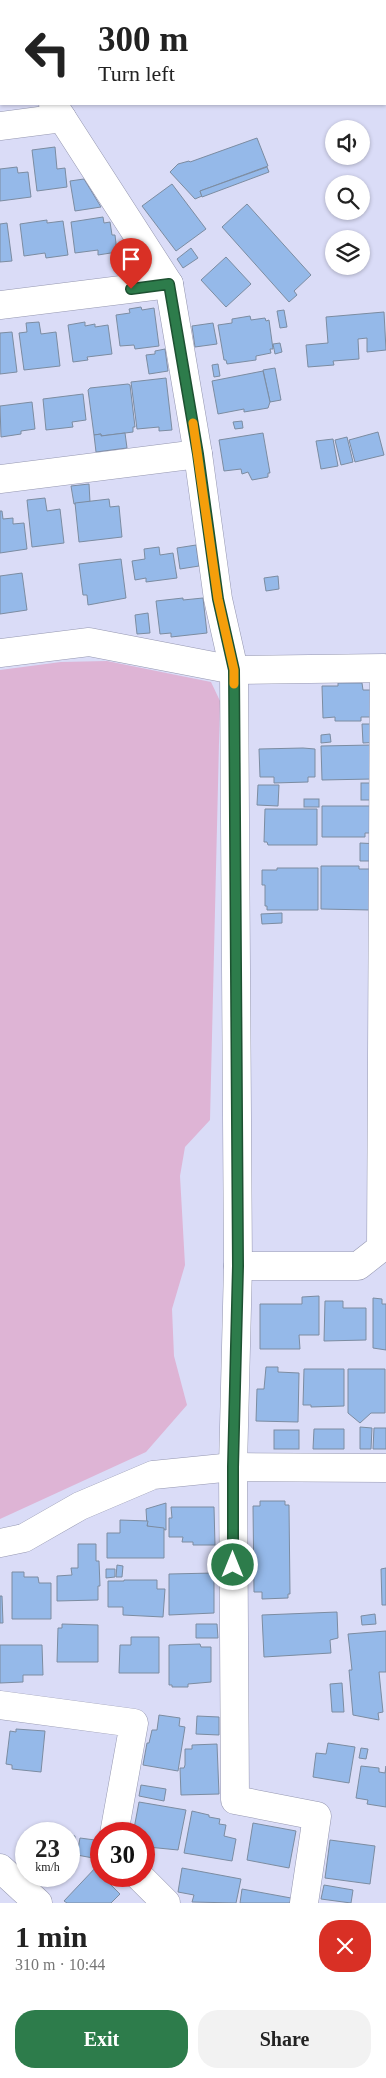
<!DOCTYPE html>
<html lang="en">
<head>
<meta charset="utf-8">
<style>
  :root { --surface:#fff; --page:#f2f2f2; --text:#222; --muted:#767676; --accent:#2d7c4b }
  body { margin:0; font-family:"Times New Roman",serif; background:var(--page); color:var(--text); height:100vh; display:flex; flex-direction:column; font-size:19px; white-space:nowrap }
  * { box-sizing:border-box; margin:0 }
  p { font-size:16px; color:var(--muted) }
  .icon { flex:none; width:28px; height:28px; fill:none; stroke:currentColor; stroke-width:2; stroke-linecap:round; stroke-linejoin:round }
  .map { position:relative; height:1903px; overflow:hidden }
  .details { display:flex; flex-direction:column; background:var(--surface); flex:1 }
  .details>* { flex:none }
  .banner { position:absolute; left:0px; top:0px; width:386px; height:105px; box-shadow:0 1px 4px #0004; background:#fff; color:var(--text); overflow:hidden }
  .fabs { position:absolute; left:325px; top:120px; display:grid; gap:10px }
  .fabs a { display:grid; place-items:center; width:45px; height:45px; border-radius:50%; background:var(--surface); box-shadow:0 1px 4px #0004; font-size:25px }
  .speed { position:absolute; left:15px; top:1822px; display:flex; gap:10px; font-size:25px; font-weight:700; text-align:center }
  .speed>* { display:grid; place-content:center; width:65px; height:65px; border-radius:50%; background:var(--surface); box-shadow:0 1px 4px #0004; line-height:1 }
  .speed small { font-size:12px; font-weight:400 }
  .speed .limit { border:8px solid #d22; background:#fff; color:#111 }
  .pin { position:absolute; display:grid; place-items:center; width:42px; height:42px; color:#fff; margin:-51px -21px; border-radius:50% 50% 50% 0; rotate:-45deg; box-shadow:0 0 5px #0007 }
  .pin .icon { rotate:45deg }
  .me { position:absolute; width:55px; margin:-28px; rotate:0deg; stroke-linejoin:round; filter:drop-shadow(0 0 4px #0008) }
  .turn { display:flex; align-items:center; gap:18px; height:105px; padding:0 15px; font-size:22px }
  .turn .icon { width:65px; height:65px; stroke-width:2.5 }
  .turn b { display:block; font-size:35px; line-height:42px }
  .round { display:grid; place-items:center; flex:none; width:52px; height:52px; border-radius:20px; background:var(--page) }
  .overview { display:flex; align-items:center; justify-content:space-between; height:85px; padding:0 15px }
  h1 { font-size:30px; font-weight:600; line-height:38px }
  .action { display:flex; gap:10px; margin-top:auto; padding:10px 15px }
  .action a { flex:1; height:58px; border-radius:20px; background:var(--accent); color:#fff; font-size:20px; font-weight:600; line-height:58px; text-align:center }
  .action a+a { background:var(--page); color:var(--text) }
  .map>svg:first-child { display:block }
</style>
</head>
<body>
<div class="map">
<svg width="386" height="1903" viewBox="0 0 386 1903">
  <rect width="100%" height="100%" fill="#dadcf7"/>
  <polygon fill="#deb4d5" points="107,661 211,682 220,701 210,1120 185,1147 180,1176 185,1265 172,1309 174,1356 187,1405 146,1452 0,1519 0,670 61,662"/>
  <g fill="#95b9e9" stroke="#7c8ca1">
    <polygon points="257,138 268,166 200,191 202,196 195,199 170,172 178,164 189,161 190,162"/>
    <polygon points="55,147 57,169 65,168 67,187 37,191 32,150"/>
    <polygon points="17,167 18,173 28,172 31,197 0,201 0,169"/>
    <polygon points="267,167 269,172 202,197 200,191"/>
    <polygon points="84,179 101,207 75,211 70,181"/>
    <polygon points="172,184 206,229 176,251 142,206"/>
    <polygon points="247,204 311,275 294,291 297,295 289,302 222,227"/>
    <polygon points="103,217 104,223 110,222 112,235 115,235 117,252 98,255 98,250 75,253 71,222"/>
    <polygon points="47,220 47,223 63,221 68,255 46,258 45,253 24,256 20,224"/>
    <polygon points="7,223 12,261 0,262 0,224"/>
    <polygon points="191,248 198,258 183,268 177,259"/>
    <polygon points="226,257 251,284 226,307 201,280"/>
    <polygon points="141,307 142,310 154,308 159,346 135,349 134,345 120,346 116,315 130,313 129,309"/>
    <polygon points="284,310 287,327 280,328 277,311"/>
    <polygon points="384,312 386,350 367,352 367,338 358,339 359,359 333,361 334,365 308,367 306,345 328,343 326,317"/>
    <polygon points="250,316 251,320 265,318 266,321 269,320 273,349 270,349 271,353 256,356 256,360 227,364 226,360 224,360 218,325 232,323 232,319"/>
    <polygon points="39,322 41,334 56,332 60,366 24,370 19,333 27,332 26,323"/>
    <polygon points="85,322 85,326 95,324 95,327 108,325 112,354 87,357 88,360 73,362 68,325"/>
    <polygon points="213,323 217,344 195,347 192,326"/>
    <polygon points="12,332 17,372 0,374 0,333"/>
    <polygon points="280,343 282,352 275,354 273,344"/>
    <polygon points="165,349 168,371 149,374 146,355 155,354 155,351"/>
    <polygon points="218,364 220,376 214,377 212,365"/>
    <polygon points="275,368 281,400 270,402 263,370"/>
    <polygon points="263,371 270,402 268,408 244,412 244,409 218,414 212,381"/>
    <polygon points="166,378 172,430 159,431 159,427 137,429 131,382"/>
    <polygon points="128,384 130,385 135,427 133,427 133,432 101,436 101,434 94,435 88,390 90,388"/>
    <polygon points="83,394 86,420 72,422 73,427 46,430 43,399"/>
    <polygon points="32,402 35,429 21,431 21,434 1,437 0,406"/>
    <polygon points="242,421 243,428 235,429 233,422"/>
    <polygon points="378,432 384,455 355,462 349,440"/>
    <polygon points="125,433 127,448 96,452 94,435 101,434 101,436"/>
    <polygon points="263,433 270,473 268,473 268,477 252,480 248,472 242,474 241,469 224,471 219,440"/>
    <polygon points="347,437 353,462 341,465 335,440"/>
    <polygon points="333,439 338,466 321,469 316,441"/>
    <polygon points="89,484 90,502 74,504 71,486"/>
    <polygon points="45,498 47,511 60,509 64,543 32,547 27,500"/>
    <polygon points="109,499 110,507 119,506 122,537 79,542 75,503"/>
    <polygon points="0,511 2,511 3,519 13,518 13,524 24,523 27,549 0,553"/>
    <polygon points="196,545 199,566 180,569 177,548"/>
    <polygon points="159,547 160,555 173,553 177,578 146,582 146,578 135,580 132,561 145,559 144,549"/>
    <polygon points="121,559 126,598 88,605 87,595 83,595 79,564"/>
    <polygon points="22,573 27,610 0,614 0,576"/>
    <polygon points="278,576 279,589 266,591 264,578"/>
    <polygon points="183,598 183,600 203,598 207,633 171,637 171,633 160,634 156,601"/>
    <polygon points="148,613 150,633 137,634 135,615"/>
    <polygon points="338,683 362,683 363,690 371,690 378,717 361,717 361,721 335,721 335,717 323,718 322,686 338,686"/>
    <polygon points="362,724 381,724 382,742 363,743"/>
    <polygon points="330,734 331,742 321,743 321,735"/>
    <polygon points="372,745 372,779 322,780 321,746"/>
    <polygon points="303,748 315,749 315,777 308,777 308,782 274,783 274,777 260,777 259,749"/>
    <rect x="361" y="783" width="20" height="17"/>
    <polygon points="258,785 279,785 278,806 257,805"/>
    <rect x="304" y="799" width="15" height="8"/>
    <polygon points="322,806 379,806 379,833 365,833 365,837 322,837"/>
    <polygon points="265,809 317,809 317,845 268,845 267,842 264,842"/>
    <polygon points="360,843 380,844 380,861 360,861"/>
    <polygon points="321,866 359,866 359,869 375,869 370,910 321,909"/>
    <polygon points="277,868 318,868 318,910 267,910 267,906 265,906 265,885 262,885 262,870 277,870"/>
    <polygon points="282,913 282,923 262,924 261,914"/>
    <polygon points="319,1296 319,1335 299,1335 300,1349 260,1349 260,1304 302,1304 302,1297"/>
    <polygon points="373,1298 382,1299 382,1304 386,1304 386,1350 373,1348"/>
    <polygon points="325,1301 343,1301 343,1308 366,1308 366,1340 324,1341"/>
    <polygon points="266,1367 278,1367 278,1372 299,1373 298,1422 256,1421 257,1389 264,1389"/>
    <polygon points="304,1369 344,1369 344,1406 311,1407 311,1405 303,1405"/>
    <polygon points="348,1369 385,1369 385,1413 371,1413 360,1423 348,1413"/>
    <polygon points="360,1427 372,1428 371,1449 360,1449"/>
    <polygon points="374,1428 386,1428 386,1449 373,1449"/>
    <polygon points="314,1429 344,1429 344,1449 313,1449"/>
    <rect x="274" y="1430" width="25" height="19"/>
    <polygon points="260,1501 285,1501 285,1505 289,1505 290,1594 288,1594 288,1598 262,1599 262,1592 254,1592 253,1506 260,1506"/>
    <polygon points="166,1503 166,1530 147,1526 146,1509"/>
    <polygon points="171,1507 214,1507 215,1545 193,1545 193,1542 182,1542 183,1537 169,1537 169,1518 172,1518"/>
    <polygon points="120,1520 148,1521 147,1526 164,1528 164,1558 107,1558 107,1533 120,1533"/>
    <polygon points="78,1544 96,1544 96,1561 99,1561 100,1586 98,1586 98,1600 57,1601 57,1576 72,1575 71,1568 78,1568"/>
    <polygon points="117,1565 123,1566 122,1577 116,1577"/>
    <polygon points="386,1568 386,1605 382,1605 381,1569"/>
    <polygon points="106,1569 115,1569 115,1577 106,1578"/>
    <polygon points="12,1572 24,1572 24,1577 38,1577 39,1583 51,1583 51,1619 12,1619"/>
    <polygon points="214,1573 214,1613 169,1615 169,1574"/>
    <polygon points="124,1580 157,1580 157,1589 165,1589 163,1617 123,1615 123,1607 108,1607 108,1581 124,1581"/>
    <polygon points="0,1596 2,1596 3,1623 0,1623"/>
    <polygon points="337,1612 338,1638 330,1640 331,1653 264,1657 262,1615"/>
    <polygon points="375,1614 376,1624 362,1625 361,1616"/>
    <polygon points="62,1624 98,1625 98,1662 57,1662 58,1628 62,1628"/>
    <polygon points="196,1624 217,1624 218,1638 196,1638"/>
    <polygon points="386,1631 386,1672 379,1672 383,1712 378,1713 379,1720 353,1715 349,1670 352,1670 348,1634"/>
    <polygon points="131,1637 159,1637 159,1673 119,1673 120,1645 131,1645"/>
    <polygon points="200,1644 201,1647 211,1647 211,1682 188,1684 188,1687 172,1687 172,1685 169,1685 169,1645"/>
    <polygon points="0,1645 42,1645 43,1675 23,1675 23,1682 0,1683"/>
    <polygon points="342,1683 344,1712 332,1712 330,1684"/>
    <polygon points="159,1715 180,1718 179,1726 185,1727 178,1771 143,1765 147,1743 149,1743 152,1730 157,1730"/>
    <polygon points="197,1716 219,1717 219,1735 196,1734"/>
    <polygon points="16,1729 45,1731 41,1772 12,1769 12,1765 6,1764 10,1731 16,1732"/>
    <polygon points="328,1743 355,1747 349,1783 313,1777 316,1753 326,1754"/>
    <polygon points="217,1744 219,1794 181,1795 180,1768 184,1768 185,1765 185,1749 192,1749 192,1745"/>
    <polygon points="361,1748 368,1749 366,1759 359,1758"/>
    <polygon points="361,1766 379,1768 379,1772 385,1773 386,1766 386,1807 367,1804 368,1800 356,1798"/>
    <polygon points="141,1785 166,1789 164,1801 139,1796"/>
    <polygon points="139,1802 186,1810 178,1850 148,1847 148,1843 144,1842 144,1834 133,1834"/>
    <polygon points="192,1811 209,1815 209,1817 220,1819 219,1824 226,1825 224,1836 236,1839 232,1861 184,1853"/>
    <polygon points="253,1823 296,1831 289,1868 247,1860"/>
    <polygon points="69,1835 75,1836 74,1858 69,1857"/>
    <polygon points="80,1838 95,1840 93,1858 77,1855"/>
    <polygon points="330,1840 375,1846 370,1884 325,1878"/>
    <polygon points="98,1865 101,1868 101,1876 111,1876 114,1879 109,1883 120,1894 111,1903 67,1903 64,1901"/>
    <polygon points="182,1868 241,1879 236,1903 192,1902 194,1895 178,1892"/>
    <polygon points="324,1885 353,1890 351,1903 321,1899"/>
    <polygon points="242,1889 291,1898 290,1903 240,1903"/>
  </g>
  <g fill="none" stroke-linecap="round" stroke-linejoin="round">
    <defs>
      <g id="minor">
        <polyline points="0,24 1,26"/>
        <polyline points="53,104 169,284 198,454 218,599 234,670 238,1266 233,1467 235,1800 317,1816 304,1903"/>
        <polyline points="0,126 62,118"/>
        <polyline points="0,305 169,284"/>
        <polyline points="0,479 198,454"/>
        <polyline points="0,653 89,642 234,670 384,668 381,1248 358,1266 238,1266"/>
        <polyline points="0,1543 24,1538 80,1506 153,1475 233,1467 386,1468"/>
        <polyline points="0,1705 134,1723 114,1834"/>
        <polyline points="139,1876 166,1903"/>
      </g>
      <polyline id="tertiary" points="0,1868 38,1903"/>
    </defs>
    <use href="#minor" stroke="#9597b0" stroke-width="29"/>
    <use href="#tertiary" stroke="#9597b0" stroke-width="29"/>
    <use href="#minor" stroke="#fff" stroke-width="28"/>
    <use href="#tertiary" stroke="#fff" stroke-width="28"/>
  </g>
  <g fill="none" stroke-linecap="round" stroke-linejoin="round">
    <defs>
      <polyline id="route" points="131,289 169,284 198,454 218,599 234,670 238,1266 233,1467 233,1565"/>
    </defs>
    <use href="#route" stroke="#1d5131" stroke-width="12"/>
    <use href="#route" stroke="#2d7c4b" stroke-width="9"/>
    <polyline stroke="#f59e0b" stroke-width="9" points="193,423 218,599 234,670 234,684"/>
  </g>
</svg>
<div class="fabs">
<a><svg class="icon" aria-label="sound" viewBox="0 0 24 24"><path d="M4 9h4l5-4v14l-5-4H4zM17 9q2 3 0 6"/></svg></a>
<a><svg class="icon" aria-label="search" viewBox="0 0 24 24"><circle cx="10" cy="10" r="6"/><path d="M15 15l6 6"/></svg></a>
<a><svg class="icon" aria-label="layers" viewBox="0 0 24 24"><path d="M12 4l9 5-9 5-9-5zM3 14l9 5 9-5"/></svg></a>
</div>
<div class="speed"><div>23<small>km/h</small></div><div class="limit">30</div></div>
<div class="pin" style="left:131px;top:289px;background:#d93025"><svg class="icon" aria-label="arrive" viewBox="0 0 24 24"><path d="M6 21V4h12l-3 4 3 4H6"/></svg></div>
<svg class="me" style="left:233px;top:1565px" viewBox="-20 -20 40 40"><circle r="17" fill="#2d7c4b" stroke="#fff" stroke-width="3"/><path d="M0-11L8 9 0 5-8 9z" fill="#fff"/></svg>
<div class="banner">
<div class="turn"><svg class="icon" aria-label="left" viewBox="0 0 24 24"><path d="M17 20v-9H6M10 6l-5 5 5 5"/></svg><div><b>300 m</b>Turn left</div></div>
</div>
</div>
<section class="details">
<div class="overview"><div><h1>1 min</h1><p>310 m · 10:44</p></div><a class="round" style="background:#d93025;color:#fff"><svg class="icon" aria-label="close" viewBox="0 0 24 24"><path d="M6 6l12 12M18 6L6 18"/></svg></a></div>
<div class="action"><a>Exit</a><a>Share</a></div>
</section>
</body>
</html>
